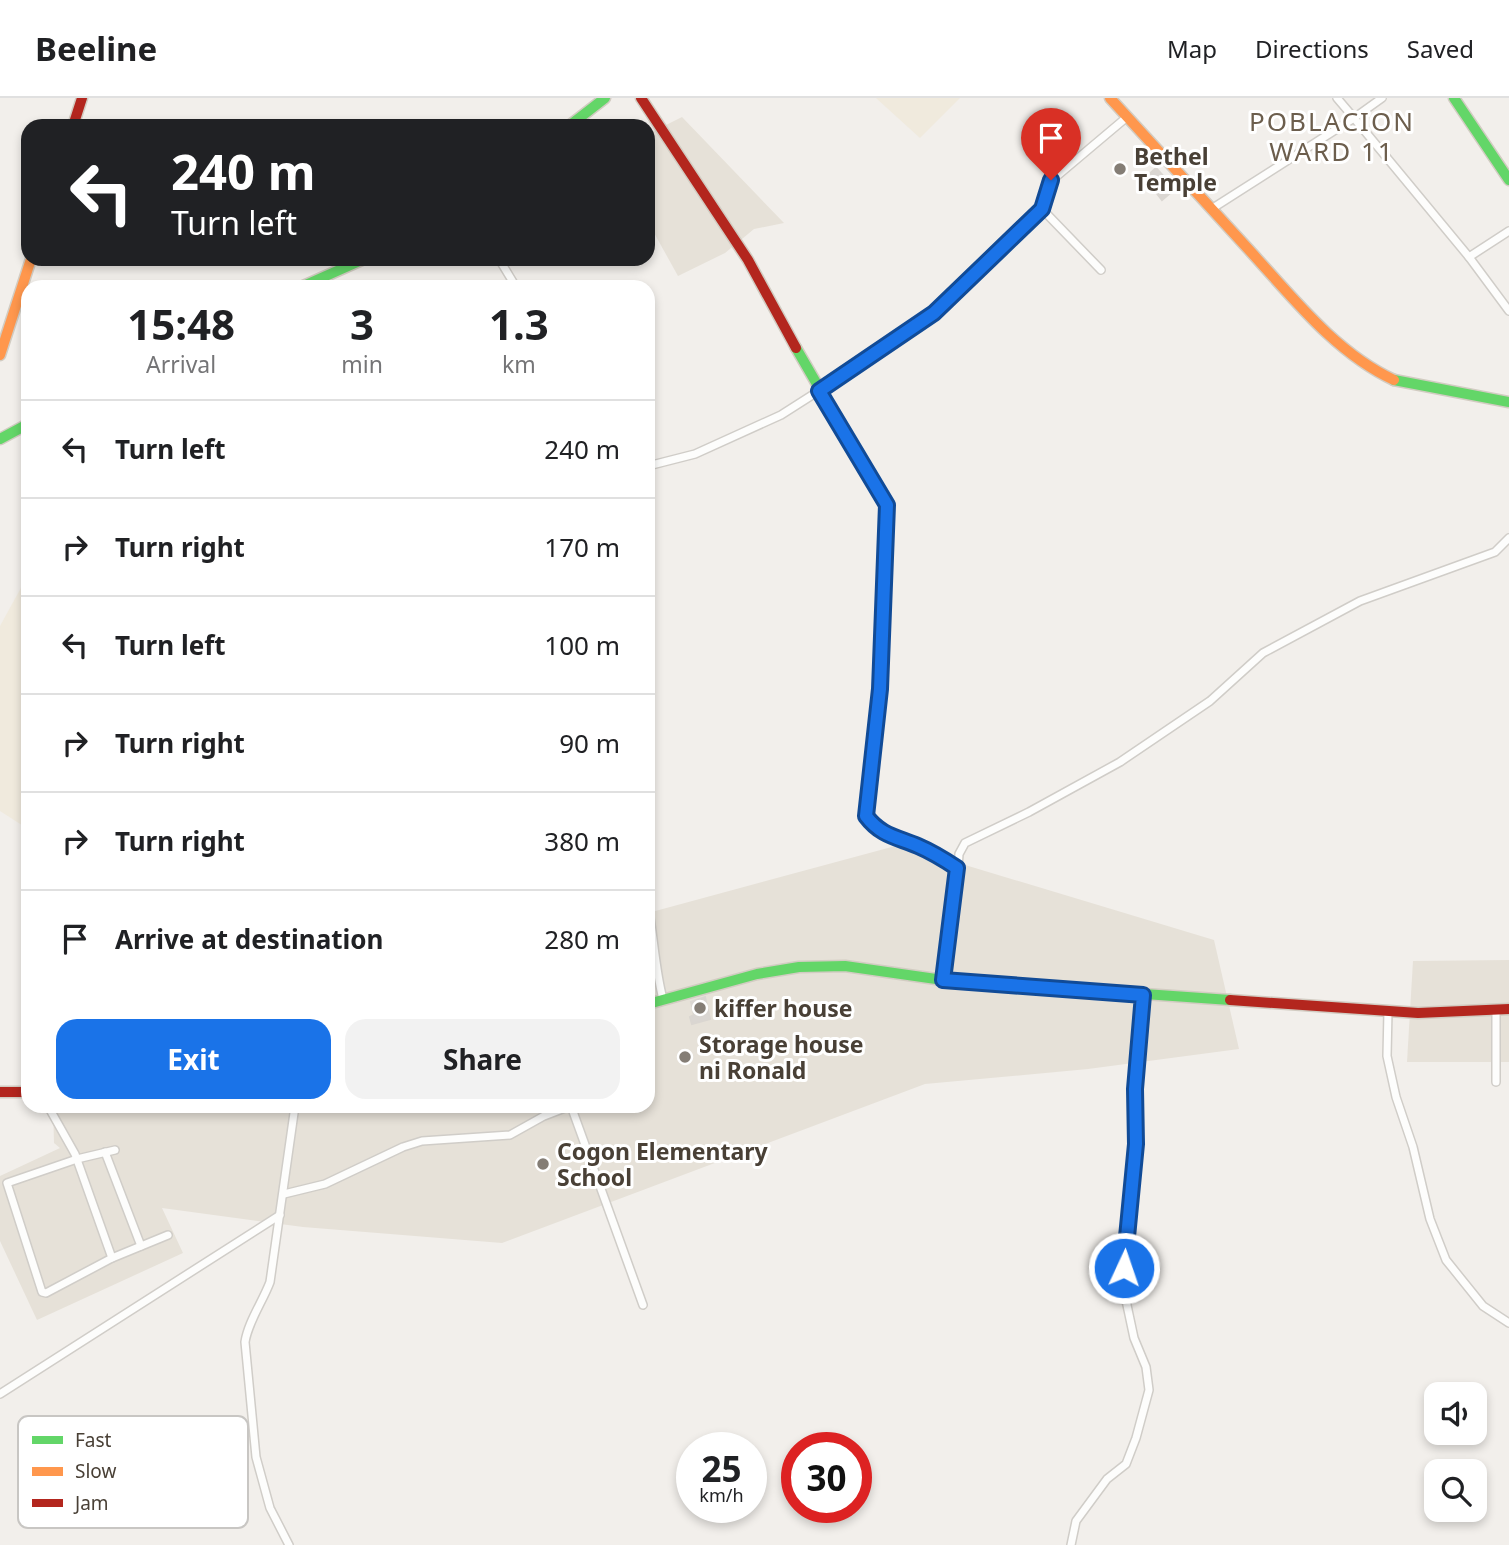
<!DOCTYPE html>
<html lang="en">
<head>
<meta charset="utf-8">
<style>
  :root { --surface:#fff; --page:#f2f2f2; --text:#202124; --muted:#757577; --line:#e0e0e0; --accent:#1a73e8 }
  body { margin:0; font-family:"Noto Sans",sans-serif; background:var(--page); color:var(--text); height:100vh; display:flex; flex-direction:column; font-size:26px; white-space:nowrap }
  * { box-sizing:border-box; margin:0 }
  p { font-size:23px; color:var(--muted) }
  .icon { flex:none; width:38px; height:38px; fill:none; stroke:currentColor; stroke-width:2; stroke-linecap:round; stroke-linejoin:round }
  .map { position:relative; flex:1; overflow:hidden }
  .drawer { position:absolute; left:21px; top:182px; width:634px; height:833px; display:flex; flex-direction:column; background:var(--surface); border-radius:21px; box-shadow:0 4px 10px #0003 }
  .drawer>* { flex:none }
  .top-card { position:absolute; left:21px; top:21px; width:634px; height:147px; border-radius:21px; box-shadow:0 4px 10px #0003; background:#202124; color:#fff; overflow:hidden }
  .controls { position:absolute; left:1424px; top:1284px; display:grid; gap:14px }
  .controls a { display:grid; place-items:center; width:63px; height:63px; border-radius:14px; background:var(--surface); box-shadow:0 4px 10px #0003; font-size:35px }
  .speed { position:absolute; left:676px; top:1334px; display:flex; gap:14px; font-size:35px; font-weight:700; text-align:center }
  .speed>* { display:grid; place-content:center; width:91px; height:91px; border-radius:50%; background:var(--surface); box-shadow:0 4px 10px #0003; line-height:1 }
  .speed small { font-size:18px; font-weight:400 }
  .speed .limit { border:10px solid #d22; background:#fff; color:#111 }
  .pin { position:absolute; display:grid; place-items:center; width:60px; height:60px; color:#fff; margin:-72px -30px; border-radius:50% 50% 50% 0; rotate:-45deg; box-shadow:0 0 7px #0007 }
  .pin .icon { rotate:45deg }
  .me { position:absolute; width:77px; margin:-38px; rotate:3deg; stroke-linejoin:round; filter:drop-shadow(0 0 5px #0008) }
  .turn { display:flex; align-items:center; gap:24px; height:147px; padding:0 35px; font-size:32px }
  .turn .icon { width:91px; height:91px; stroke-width:2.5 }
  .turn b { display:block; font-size:49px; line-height:60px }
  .eta { display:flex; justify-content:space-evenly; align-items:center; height:119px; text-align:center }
  .eta b { font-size:42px; font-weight:700; line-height:49px }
  .button { display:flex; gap:14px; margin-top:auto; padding:14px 35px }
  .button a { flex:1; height:80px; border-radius:21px; background:var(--accent); color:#fff; font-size:28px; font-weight:700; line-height:80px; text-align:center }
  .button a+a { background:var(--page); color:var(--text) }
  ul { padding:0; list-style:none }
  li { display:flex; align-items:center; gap:21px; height:98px; padding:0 35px; border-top:2px solid var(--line) }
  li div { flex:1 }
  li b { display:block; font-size:26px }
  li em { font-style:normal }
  header { display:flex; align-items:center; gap:42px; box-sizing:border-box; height:98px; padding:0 35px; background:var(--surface); border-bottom:2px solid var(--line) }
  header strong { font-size:33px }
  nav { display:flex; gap:38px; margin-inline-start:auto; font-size:24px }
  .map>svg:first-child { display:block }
</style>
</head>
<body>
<header>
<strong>Beeline</strong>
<nav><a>Map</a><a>Directions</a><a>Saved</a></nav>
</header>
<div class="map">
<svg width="1509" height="1447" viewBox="0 0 1509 1447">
  <rect width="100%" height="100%" fill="#f2efeb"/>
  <g fill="#e6e1d8">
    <polygon points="682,19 784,125 754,131 725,155 678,178 648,124 648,36"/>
    <polygon points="899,747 1214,842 1239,951 1088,971 925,986 502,1145 303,1129 162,1110 183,1155 37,1222 0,1143 0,1078 60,1050 54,1045 53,1008 648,1008 648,815"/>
    <polygon points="1509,862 1509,964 1407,964 1413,863"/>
  </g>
  <g fill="#f0eadd">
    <polygon points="876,0 960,0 920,40"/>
    <polygon points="28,477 28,731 0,713 0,528"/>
  </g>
  <g fill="#dad6d2" stroke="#dad6d1" stroke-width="2">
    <polygon points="1156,70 1175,91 1162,102 1145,80"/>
    <polygon points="705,899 710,921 692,926 690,919 694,917 691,904"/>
  </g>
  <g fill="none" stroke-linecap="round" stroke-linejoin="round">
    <defs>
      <g id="street">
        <polyline points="1337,0 1354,20 1382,0"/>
        <polyline points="1213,110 1354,20 1469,159 1509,213"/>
        <polyline points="1042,111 1101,172"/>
        <polyline points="1469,159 1509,133"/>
        <polyline points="499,161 516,189"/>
        <polyline points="648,368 695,356 781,317 875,257 934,215 1042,111 1051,83 1127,19"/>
        <polyline points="958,770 959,756 965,745 1029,714 1120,664 1210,603 1263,555 1360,503 1495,454 1509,440"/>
        <path d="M 648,808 C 654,839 655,871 663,901"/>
        <polyline points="1388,913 1387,958 1396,999 1413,1049 1430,1121 1446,1162 1483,1208 1509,1225"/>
        <polyline points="1496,984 1496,912"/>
        <polyline points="48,1008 75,1056 112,1160"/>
        <polyline points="571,1008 643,1207"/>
        <polyline points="115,1052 77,1061 7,1085 42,1194 46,1195 112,1160 168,1137"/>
        <polyline points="105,1054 141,1148"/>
        <polyline points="284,1096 325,1086 403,1049 422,1043 510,1037 544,1018 570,1008"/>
        <polyline points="0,1296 280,1117"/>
        <path d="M 289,1447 L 270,1410 L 256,1359 L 245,1244 C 248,1224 263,1203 270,1184 L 295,1008"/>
        <polyline points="1071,1447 1076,1423 1107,1381 1126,1366 1136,1340 1149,1292 1146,1269 1134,1240 1124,1193 1125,1147 1136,1046 1135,991 1143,896"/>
      </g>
      <g id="fast">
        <polyline points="1454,0 1509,82"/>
        <polyline points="569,28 605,0"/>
        <polyline points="301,189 364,161"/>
        <polyline points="796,250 887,407 880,591 870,681"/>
        <polyline points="1394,282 1509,304"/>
        <polyline points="0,341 28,326"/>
        <polyline points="648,906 757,876 799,869 845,868 943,882 1230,902"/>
      </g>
      <g id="slow">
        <path d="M 1110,0 C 1157,51 1204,103 1251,154 C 1294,201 1336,255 1394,282"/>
        <polyline points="0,257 31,161"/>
        <path d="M 870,681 L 866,718 C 881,735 899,740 919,748 C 932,754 945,762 958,770 L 943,882"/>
      </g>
      <g id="jam">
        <polyline points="641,0 748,162 796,250"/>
        <polyline points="73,28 82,0"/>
        <polyline points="1230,902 1418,915 1509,911"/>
        <polyline points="0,994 28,994"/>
      </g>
    </defs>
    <use href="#street" stroke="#d0cdc8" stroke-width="10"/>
    <use href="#fast" stroke="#d2ccc2" stroke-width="13"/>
    <use href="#slow" stroke="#d2ccc2" stroke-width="13"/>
    <use href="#jam" stroke="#d2ccc2" stroke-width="13"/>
    <use href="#street" stroke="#fdfdfc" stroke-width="7"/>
    <use href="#fast" stroke="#63d668" stroke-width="10"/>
    <use href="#slow" stroke="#ff974d" stroke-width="10"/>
    <use href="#jam" stroke="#b3261e" stroke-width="10"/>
  </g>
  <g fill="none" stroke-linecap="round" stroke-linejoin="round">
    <defs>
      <path id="route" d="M 1051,82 L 1042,111 L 934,215 L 819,293 L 887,407 L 880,591 L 866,718 C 881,738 897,739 918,748 C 932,754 945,762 957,770 L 943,882 L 1143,897 L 1135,991 L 1136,1046 L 1124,1170"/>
    </defs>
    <use href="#route" stroke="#114b97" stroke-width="18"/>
    <use href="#route" stroke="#1a73e8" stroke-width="12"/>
  </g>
  <g fill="#847d75" stroke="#fff" stroke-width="2.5">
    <circle cx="1120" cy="71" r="7"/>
    <circle cx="700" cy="910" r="7"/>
    <circle cx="685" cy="959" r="7"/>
    <circle cx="543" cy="1066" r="7"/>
  </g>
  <g text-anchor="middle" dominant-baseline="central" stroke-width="6" stroke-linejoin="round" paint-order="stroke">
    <g font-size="23" font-weight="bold" fill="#494036" stroke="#fff" text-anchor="start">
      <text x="1134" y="58">Bethel<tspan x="1134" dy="26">Temple</tspan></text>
      <text x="714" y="910">kiffer house</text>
      <text x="699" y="946">Storage house<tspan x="699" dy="26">ni Ronald</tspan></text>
      <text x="557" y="1053">Cogon Elementary<tspan x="557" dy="26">School</tspan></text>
    </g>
    <g font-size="26" letter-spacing="2" fill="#6c5e4d" stroke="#fff">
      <text x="1332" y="23">POBLACION<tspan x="1332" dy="30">WARD 11</tspan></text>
    </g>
  </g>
  <rect x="18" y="1318" width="230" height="112" rx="10" fill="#fff" stroke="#c8c6c3" stroke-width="2"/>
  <rect x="32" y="1338" width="31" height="8" fill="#63d668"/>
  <rect x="32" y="1369" width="31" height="9" fill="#ff974d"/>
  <rect x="32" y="1401" width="31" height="8" fill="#b3261e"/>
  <g font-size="19" fill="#494036">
    <text x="75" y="1349">Fast</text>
    <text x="75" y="1380">Slow</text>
    <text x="75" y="1412">Jam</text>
  </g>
</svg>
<div class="controls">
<a><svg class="icon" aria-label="sound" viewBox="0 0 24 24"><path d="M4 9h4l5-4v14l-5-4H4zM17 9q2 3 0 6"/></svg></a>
<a><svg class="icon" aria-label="search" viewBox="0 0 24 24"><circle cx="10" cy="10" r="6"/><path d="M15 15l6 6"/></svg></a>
</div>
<div class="speed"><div>25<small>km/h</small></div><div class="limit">30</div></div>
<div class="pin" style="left:1051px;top:82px;background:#d93025"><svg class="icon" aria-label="arrive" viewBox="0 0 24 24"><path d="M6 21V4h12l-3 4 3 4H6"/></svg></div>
<svg class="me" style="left:1124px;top:1170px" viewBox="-20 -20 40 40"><circle r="17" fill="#1a73e8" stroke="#fff" stroke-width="3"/><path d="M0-11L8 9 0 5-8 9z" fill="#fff"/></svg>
<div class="top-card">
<div class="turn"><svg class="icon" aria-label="left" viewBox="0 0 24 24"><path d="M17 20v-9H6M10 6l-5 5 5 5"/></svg><div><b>240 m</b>Turn left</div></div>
</div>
<section class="drawer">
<div class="eta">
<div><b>15:48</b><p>Arrival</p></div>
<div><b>3</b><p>min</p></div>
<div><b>1.3</b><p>km</p></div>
</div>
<ul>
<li><svg class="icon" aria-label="left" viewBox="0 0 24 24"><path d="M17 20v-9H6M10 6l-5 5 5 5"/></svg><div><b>Turn left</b></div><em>240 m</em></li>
<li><svg class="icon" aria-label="right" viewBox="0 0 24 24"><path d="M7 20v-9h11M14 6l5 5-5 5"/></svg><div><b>Turn right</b></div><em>170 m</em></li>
<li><svg class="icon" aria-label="left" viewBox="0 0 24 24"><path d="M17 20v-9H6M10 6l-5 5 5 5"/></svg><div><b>Turn left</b></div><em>100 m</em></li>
<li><svg class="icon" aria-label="right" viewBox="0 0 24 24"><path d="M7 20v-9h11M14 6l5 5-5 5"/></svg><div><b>Turn right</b></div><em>90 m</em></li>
<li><svg class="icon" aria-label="right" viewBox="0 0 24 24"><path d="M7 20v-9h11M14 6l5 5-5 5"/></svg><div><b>Turn right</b></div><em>380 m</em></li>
<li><svg class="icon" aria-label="arrive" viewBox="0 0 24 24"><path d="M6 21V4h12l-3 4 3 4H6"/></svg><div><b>Arrive at destination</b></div><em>280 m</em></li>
</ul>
<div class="button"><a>Exit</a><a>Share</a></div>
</section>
</div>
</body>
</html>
